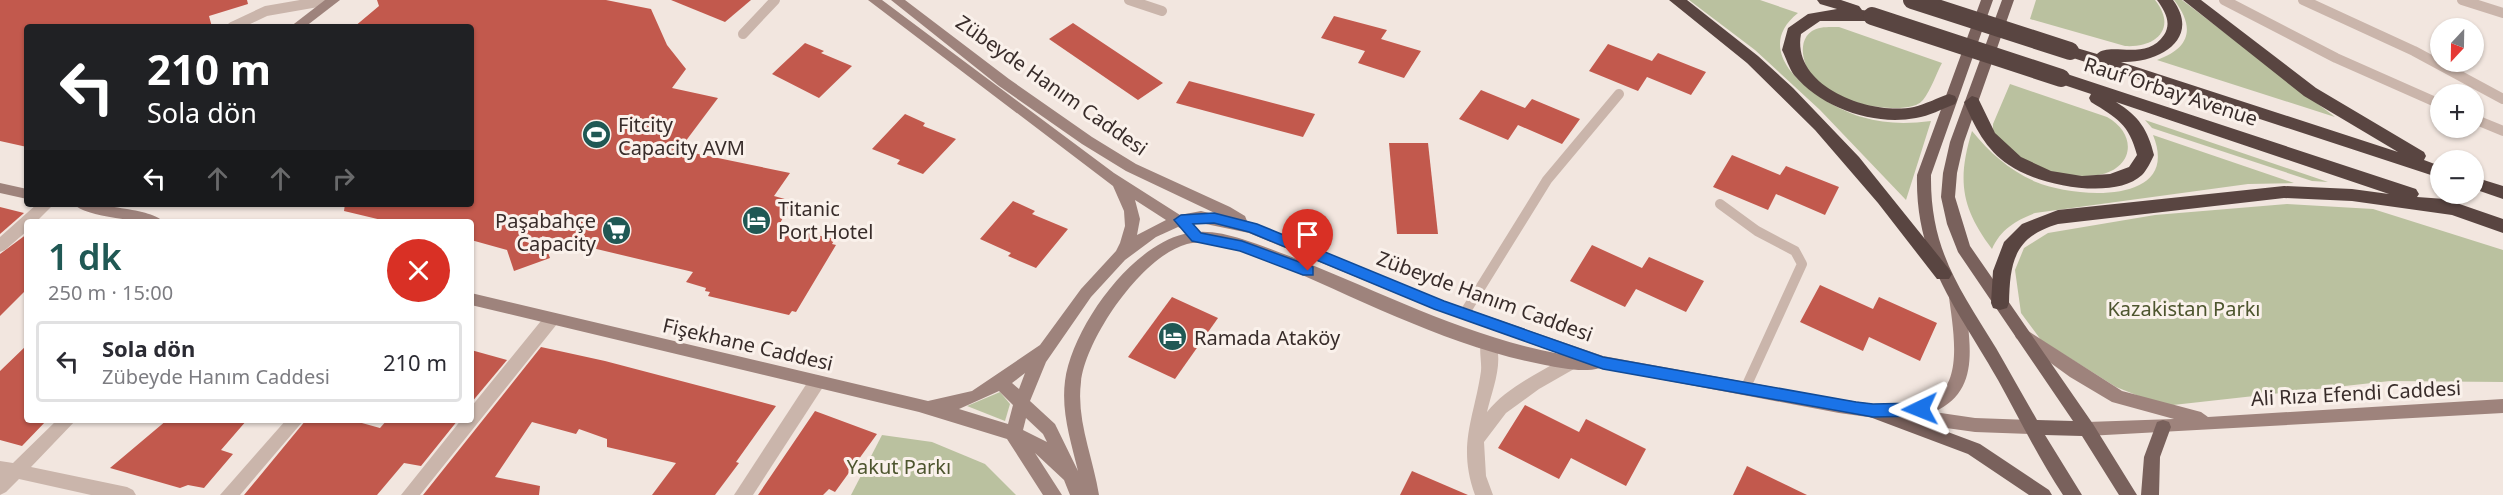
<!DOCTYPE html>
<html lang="tr">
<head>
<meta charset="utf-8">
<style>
  :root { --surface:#fff; --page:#f2f2f3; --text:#2b2b33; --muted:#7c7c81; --line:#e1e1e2; --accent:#205854 }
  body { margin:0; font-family:"Noto Sans",sans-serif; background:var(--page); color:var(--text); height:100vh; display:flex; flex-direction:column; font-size:22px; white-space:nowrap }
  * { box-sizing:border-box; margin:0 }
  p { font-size:20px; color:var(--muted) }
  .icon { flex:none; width:33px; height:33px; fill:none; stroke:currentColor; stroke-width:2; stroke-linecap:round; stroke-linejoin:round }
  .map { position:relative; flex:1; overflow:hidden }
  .side { position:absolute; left:24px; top:219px; width:450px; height:204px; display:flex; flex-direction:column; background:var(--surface); border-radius:6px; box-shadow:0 2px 4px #0004 }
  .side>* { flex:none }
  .guide { position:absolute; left:24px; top:24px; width:450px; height:183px; border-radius:6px; box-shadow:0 2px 4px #0004; background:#202124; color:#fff; overflow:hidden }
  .needle { width:39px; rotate:202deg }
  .buttons { position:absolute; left:2430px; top:18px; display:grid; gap:12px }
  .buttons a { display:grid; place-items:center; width:54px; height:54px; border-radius:50%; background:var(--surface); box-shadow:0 2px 4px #0004; font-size:30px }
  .pin { position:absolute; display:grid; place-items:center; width:51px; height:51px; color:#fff; margin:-62px -26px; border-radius:50% 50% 50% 0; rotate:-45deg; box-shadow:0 0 6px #0007 }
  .pin .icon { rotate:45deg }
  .me { position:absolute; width:66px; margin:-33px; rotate:268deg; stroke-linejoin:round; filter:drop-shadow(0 0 4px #0008) }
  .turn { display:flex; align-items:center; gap:21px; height:126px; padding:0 24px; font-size:27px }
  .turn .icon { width:78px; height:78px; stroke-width:2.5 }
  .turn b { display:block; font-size:42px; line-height:51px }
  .lanes { display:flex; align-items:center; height:57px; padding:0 24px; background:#0003; justify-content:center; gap:30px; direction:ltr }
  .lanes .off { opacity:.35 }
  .round { display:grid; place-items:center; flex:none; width:63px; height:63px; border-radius:32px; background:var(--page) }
  .summary { display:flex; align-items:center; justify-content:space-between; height:102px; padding:0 24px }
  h1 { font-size:36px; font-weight:600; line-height:45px; color:var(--accent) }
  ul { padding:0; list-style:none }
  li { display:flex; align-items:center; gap:18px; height:81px; margin:0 12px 9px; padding:0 12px; border:3px solid var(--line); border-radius:6px }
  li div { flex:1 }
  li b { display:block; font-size:22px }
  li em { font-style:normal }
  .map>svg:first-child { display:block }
</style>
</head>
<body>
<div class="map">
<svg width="2503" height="495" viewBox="0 0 2503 495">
  <rect width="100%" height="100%" fill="#f2e6df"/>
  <g fill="#bac19f">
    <path d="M 1689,0 L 1760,0 L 1798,13 C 1745,55 1822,105 1862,117 C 1885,124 1907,124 1931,121 L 1906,200 L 1820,110 L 1755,50 Z"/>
    <path d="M 2036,0 L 2155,0 C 2178,29 2155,48 2125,46 L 2030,19 Z"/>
    <path d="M 2174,0 L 2182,0 L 2335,117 L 2157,60 C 2191,48 2195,27 2174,0 Z"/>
    <path d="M 1839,27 L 1942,63 C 1936,74 1931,90 1923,100 C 1916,108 1902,108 1892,108 C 1867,107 1838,101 1818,84 C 1806,73 1794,43 1812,31 C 1819,26 1831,27 1839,27 Z"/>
    <path d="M 2010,84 L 2107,117 C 2138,134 2134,169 2098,175 C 2073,179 2038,171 2017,157 C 2008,151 2001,141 1993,134 L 1993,124 Z"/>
    <polygon points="2145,120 2328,182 2312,181 2152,128"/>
    <path d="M 1972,131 C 1990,153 2009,170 2036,182 C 2074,198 2182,206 2153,135 L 2294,183 L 2248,184 L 2035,213 C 2015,221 2001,229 1992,249 C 1961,208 1957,180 1972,131 Z"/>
    <polygon points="2287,204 2373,209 2503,250 2503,382 2390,381 2164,406 2116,387 2041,340 2021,313 2015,270 2024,248 2048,233 2155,215"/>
    <polygon points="1000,392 1010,404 1005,421 967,406"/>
    <polygon points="882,435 932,442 985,464 1016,495 851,495"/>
  </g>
  <g fill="#c2594d">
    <polygon points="0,0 247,0 248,4 209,16 212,27 27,27 27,147 0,141"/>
    <polygon points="377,0 606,0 651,9 667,45 686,69 672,88 718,98 679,150 790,173 774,196 792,201 778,227 835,239 832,244 836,245 796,312 792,311 789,315 708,296 710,292 705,291 706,288 686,282 693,272 542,236 550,258 514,271 507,250 471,240 471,222 390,222 344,211 345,204 471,204 471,27 354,27 379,6"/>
    <polygon points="671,0 751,0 725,22"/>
    <polygon points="1334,16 1387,30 1381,39 1421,51 1404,78 1358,63 1365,51 1321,38"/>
    <polygon points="1073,23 1163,83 1138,100 1049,39"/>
    <polygon points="805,43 824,51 821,53 852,66 819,98 772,74"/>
    <polygon points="1608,44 1652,61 1658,53 1706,72 1691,95 1647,77 1638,91 1589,71"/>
    <polygon points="1189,81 1315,114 1303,137 1176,103"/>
    <polygon points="1481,90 1525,108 1532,99 1580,119 1562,144 1518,125 1508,140 1459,119"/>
    <polygon points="905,114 925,123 923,126 956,139 923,174 897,164 900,160 872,149"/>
    <polygon points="1389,143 1428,143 1438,234 1397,234"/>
    <polygon points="1732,155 1780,175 1786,166 1839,187 1825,215 1776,194 1768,210 1713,187"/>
    <polygon points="1013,201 1035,211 1032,214 1068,229 1036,268 1008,256 1011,253 980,239"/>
    <polygon points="0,207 24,213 0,234"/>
    <polygon points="27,234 27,289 0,316 0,254"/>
    <polygon points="1592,245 1642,268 1649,257 1704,281 1686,312 1636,289 1625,307 1570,281"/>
    <polygon points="1820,285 1873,309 1879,297 1937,323 1920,361 1869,337 1863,351 1800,322"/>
    <polygon points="1172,297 1218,318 1175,379 1128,357"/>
    <polygon points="27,345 27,420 47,420 22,446 0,440 0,371"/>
    <polygon points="541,347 605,361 776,406 736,462 739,463 715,495 652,495 676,463 607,447 607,439 579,429 576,434 532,422 495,477 540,486 539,495 423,495"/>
    <polygon points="471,350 507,360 471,403"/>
    <polygon points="1525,405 1579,432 1586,419 1646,449 1626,486 1571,458 1559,479 1498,448"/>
    <polygon points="815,411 877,434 835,492 829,489 823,495 758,495"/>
    <polygon points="167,420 247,420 221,450 233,454 204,488 188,485 180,488 110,468"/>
    <polygon points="306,420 351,420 380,428 387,420 458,420 421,466 404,463 377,495 244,495"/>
    <polygon points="1747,466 1807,495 1733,495"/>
    <polygon points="1412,471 1468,495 1400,495"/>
  </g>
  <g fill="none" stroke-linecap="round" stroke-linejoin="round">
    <g stroke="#cab5ab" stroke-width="10">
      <polyline points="1129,0 1162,11"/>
      <polyline points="2224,0 2336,58 2440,104"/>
      <polyline points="2303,0 2414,51 2503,99"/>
      <polyline points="2462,0 2503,13"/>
      <polyline points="232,27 266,11 329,0"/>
      <polyline points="743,34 775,0"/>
      <polyline points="2474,119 2503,131"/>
      <polyline points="1720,204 1757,231 1795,251 1802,264 1745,389"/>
      <polyline points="1464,314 1547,180 1619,94"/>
    </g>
    <g fill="#cab5ab" fill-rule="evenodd">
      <polygon points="37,204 54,204 36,222 27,222 27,231 5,250 0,252 0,237"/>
      <polygon points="551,314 557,316 559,320 557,324 420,495 401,495 461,420 471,420 471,407 545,316"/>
      <path d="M 1488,338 L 1494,339 C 1505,361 1492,390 1487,412 C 1506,388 1537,374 1562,359 L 1568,357 L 1574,359 L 1576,364 L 1574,369 L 1539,389 L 1506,413 L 1484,442 L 1486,476 L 1493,495 L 1475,495 C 1457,445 1474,419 1481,371 C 1482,361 1478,348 1482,339 Z"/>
      <polygon points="817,375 823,377 825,382 823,387 753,495 734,495 811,377"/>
      <polygon points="57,420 76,420 31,467 127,487 133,490 136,495 91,495 19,479 6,492 0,495 0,461 13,463"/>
      <polygon points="286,420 304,420 240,495 220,495"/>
    </g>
    <g fill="#9e837c" fill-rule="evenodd">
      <polygon points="325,0 340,0 305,27 290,27"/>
      <path d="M 868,0 L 882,0 L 1114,173 L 1180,215 L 1201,211 L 1221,216 L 1126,171 L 1082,144 L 999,86 L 891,0 L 905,0 L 1009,79 L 1092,137 L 1136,164 L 1230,207 L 1245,216 L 1247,221 L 1444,301 L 1603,356 L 1839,399 L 1901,408 C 1909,399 1925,401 1936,396 C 1964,380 1952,323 1949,297 L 1952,293 L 1962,293 C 1967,302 1967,314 1968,325 C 1972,362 1972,395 1934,412 L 1975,418 L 2030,420 L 2036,422 L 2038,427 L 2036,432 L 2030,434 L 1975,432 L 1839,413 L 1600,368 C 1583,373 1561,368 1545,365 C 1440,345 1344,290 1245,251 C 1227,245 1206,240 1187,244 C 1142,256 1086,338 1081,382 C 1076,420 1093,457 1099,495 L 1070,495 L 1064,480 L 1035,453 L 1062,495 L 1043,495 L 1007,439 L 919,412 L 471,305 L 471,293 L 928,401 L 972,391 L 1040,345 L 1081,289 L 1116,251 L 1120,243 L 1125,226 L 1124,211 L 1113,186 ZM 1135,200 L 1166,220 L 1137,235 L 1140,219 ZM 1201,223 L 1249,233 L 1434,309 L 1560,354 C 1447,333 1350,274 1242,239 C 1223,233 1203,229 1184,234 C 1130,247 1072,328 1065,381 C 1061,412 1071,442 1078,471 L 1055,424 L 1030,401 L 1046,362 L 1091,297 L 1125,260 L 1156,237 L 1178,227 L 1184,230 L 1191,224 ZM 1025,373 L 1019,389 L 1012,383 ZM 999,391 L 1013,405 L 1008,424 L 959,409 ZM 1026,418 L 1043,434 L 1047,442 L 1023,430 Z"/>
      <polygon points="0,183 27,189 27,199 0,193"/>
      <path d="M 74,204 C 90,204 155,209 163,222 C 146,222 83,217 74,204 Z"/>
      <polygon points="2022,327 2122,391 2201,412 2208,417 2503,399 2503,413 2087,436 2081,434 2079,429 2081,424 2087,422 2174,419 2112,402 2070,377 2016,338 2014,333 2016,328"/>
    </g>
    <g fill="#79615c" fill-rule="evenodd">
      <path d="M 1981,0 L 1993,0 L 1931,175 C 1930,249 1959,288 1996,348 C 2010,372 2023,396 2037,420 L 2073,421 L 1958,252 L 1947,224 L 1941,197 L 1943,173 L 1950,142 L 2002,0 L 2014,0 L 1964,142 L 1957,173 L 1955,197 L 1970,246 L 2093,424 L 2137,495 L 2119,495 L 2082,436 L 2045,435 L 2082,495 L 2063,495 C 2038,457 2020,420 1998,380 C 1958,309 1915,262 1917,175 Z"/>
      <polygon points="1873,404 1980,444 2049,490 2052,495 2029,495 1968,454 1867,416 1865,411 1867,406"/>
      <polygon points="2163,420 2169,422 2171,427 2160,457 2159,495 2141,495 2144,457 2157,422"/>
    </g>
    <g fill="#594541" fill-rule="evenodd">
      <polygon points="1669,0 1687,0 1758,56 1793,88 1859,157 1949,269 1952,274 1949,279 1937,279 1878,203 1815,130 1747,63"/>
      <path d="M 1817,0 L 1841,0 L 1859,6 L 1862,10 L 1877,12 L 1880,16 L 1872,21 L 1820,21 L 1801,34 C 1791,87 1871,116 1914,107 C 1926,104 1937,98 1949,94 L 1955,96 L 1957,100 L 1955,104 C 1942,109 1929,116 1916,118 C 1873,126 1822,108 1794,75 C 1789,68 1786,58 1782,50 L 1788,28 L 1808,14 L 1837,9 L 1820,4 Z"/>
      <path d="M 2157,0 L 2173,0 C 2202,40 2157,64 2121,62 L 2398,152 L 2304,96 L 2183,0 L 2201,0 L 2316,88 L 2424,152 L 2426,156 L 2424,160 L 2440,166 L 2440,178 L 2064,55 L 2062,51 L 2070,46 L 2097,54 C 2110,41 2146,62 2164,35 C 2172,23 2165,11 2157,0 Z"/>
      <path d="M 2061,72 L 2416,189 L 2419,194 L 2417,197 L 2445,199 L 2503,219 L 2503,233 L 2452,215 L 2352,201 L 2284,198 L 2058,224 C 2014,237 2010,262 2009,303 L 2007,308 L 2000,310 L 1993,308 L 1991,303 L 1993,271 L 2004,242 L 2022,224 L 2058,210 L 2284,186 L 2352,189 L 2389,194 L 2116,102 C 2139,116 2148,130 2154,155 C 2151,161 2147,170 2142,175 C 2114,201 2037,185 2009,165 C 1985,149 1975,127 1964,102 L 1972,96 L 1978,98 L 1995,133 L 2021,157 L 2051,171 L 2082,176 L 2110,174 L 2129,167 L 2137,155 C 2129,124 2117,118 2091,102 L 2089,98 L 2091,94 L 2055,82 L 2053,78 L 2055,74 Z"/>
      <polygon points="2474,177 2503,186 2503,199 2474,189"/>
    </g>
    <g stroke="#594541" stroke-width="18">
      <polyline points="1912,0 2070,51"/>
      <polyline points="1872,16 2061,78"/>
    </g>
  </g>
  <polygon fill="#1a73e8" stroke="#114b97" stroke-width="1.5" points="1214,213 1257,224 1444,301 1603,357 1856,402 1873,404 1920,403 1928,409 1920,416 1873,417 1603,369 1434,309 1249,232 1214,223 1193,224 1201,233 1242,241 1313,267 1313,275 1303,275 1240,251 1192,241 1174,220 1181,215"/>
  <defs>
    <symbol id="stadium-disc" viewBox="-11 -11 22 22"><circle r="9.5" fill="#205854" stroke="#faf1eb"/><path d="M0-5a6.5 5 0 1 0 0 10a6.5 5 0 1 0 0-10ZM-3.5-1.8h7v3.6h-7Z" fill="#fff"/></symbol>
    <symbol id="hotel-disc" viewBox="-11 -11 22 22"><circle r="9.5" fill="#205854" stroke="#faf1eb"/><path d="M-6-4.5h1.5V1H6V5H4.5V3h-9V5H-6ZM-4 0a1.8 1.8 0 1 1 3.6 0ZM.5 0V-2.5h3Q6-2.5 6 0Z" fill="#fff"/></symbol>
    <symbol id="supermarket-disc" viewBox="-11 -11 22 22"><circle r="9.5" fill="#205854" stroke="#faf1eb"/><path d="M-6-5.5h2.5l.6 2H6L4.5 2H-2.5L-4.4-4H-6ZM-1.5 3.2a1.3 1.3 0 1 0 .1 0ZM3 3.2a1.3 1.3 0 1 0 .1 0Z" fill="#fff"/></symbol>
  </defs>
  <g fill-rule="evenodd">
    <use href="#stadium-disc" x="580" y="118" width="33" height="33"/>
    <use href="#hotel-disc" x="740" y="204" width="33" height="33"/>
    <use href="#supermarket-disc" x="600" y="214" width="33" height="33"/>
    <use href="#hotel-disc" x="1156" y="320" width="33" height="33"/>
  </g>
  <g text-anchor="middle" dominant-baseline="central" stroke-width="6" stroke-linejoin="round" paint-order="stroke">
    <g font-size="20" fill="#382c2a" stroke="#faf1eb">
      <text transform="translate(1052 85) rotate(35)">Zübeyde Hanım Caddesi</text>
      <text transform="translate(2171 91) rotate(18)">Rauf Orbay Avenue</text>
      <text transform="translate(1485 296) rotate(20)">Zübeyde Hanım Caddesi</text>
      <text transform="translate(748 344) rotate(13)">Fişekhane Caddesi</text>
      <text transform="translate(2356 393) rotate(-3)">Ali Rıza Efendi Caddesi</text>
    </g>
    <g font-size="20" fill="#382c2a" stroke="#faf1eb" text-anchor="start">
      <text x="618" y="124">Fitcity<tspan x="618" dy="23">Capacity AVM</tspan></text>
      <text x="778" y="208">Titanic<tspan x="778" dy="23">Port Hotel</tspan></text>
      <text x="596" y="220" text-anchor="end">Paşabahçe<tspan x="596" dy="23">Capacity</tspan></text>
      <text x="1194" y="337">Ramada Ataköy</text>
    </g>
    <g font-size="20" fill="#4d552e" stroke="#faf1eb">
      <text x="2184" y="308">Kazakistan Parkı</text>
      <text x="899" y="466">Yakut Parkı</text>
    </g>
  </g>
</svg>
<div class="buttons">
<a><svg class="needle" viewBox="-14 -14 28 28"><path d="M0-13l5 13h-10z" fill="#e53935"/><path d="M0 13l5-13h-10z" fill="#7c7c81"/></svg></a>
<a>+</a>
<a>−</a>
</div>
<div class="pin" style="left:1308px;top:271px;background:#d93025"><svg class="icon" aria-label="arrive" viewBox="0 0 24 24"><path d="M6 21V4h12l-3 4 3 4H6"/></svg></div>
<svg class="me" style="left:1920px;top:409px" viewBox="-20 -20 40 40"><path d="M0-17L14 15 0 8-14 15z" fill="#1a73e8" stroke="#fff" stroke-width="4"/></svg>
<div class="guide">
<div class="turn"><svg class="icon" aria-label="left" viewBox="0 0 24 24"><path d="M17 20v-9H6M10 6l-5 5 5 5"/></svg><div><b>210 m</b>Sola dön</div></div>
<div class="lanes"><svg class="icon" aria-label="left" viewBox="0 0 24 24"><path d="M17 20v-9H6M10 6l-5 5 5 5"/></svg><svg class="icon off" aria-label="ahead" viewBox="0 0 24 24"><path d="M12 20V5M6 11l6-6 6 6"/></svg><svg class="icon off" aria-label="ahead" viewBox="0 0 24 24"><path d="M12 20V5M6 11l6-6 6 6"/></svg><svg class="icon off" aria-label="right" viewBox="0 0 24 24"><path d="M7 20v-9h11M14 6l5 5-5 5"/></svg></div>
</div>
<section class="side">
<div class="summary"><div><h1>1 dk</h1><p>250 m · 15:00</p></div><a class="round" style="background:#d93025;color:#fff"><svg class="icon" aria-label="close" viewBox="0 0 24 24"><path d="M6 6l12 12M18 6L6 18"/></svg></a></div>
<ul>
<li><svg class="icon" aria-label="left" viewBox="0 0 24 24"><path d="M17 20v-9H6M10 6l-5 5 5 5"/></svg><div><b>Sola dön</b><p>Zübeyde Hanım Caddesi</p></div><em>210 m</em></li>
</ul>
</section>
</div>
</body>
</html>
